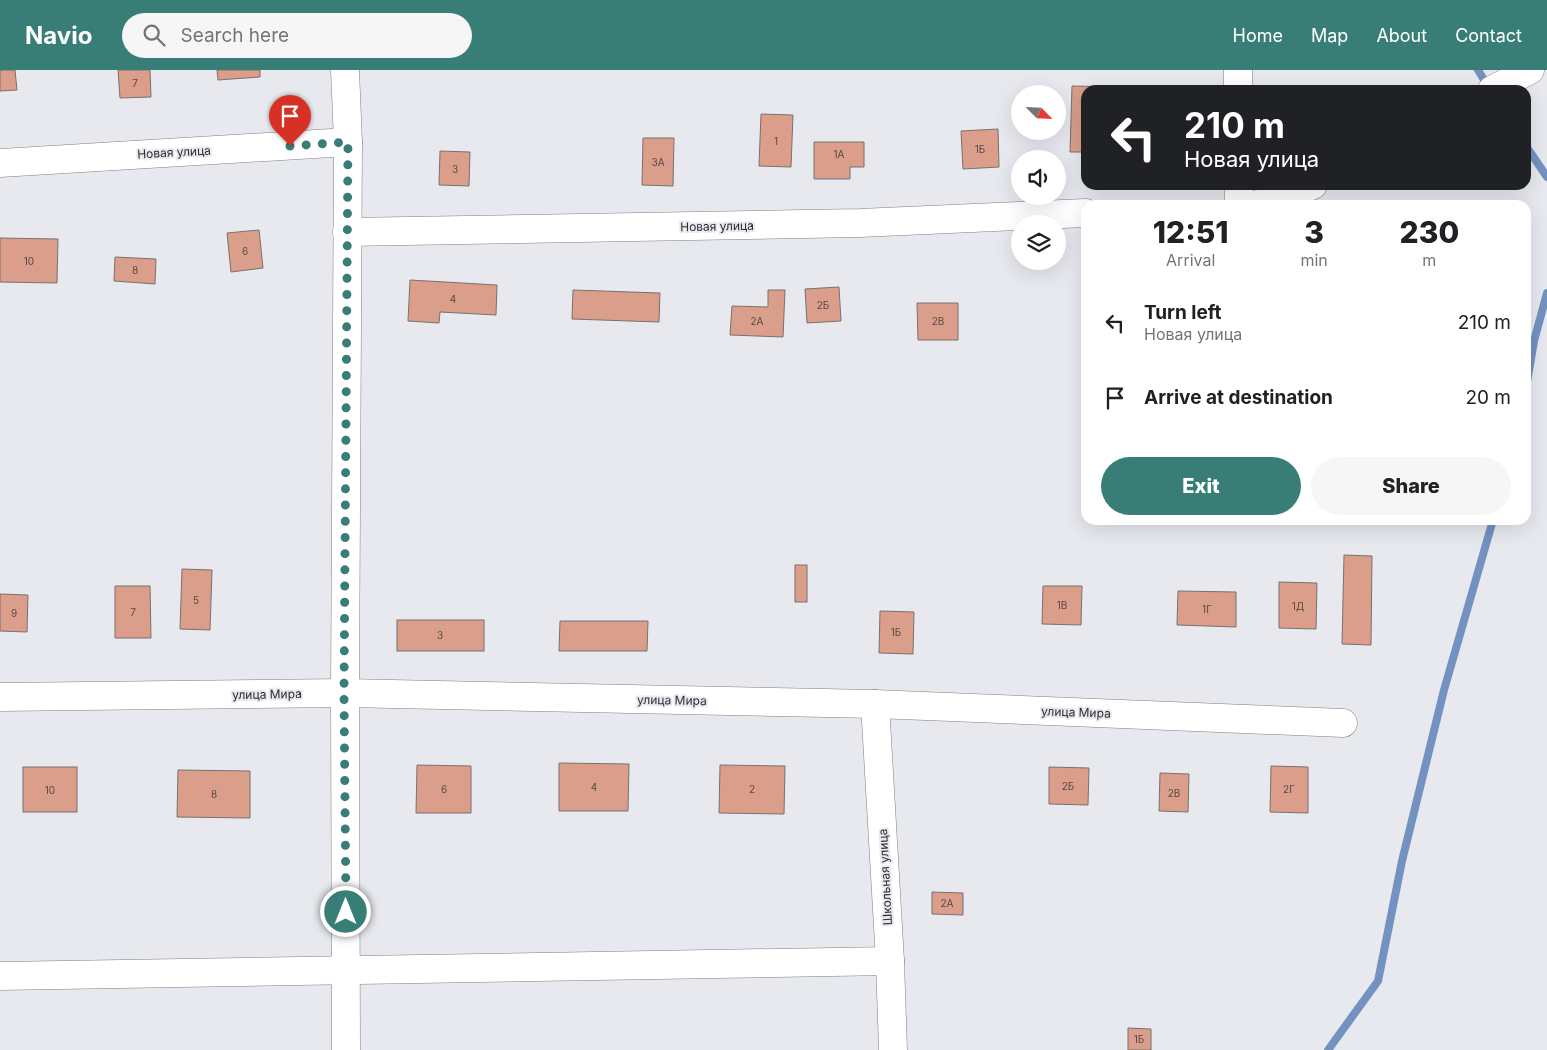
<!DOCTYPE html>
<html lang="en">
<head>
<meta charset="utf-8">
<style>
  :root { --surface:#fff; --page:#f6f6f6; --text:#202124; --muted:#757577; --accent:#387e77 }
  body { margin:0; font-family:Inter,sans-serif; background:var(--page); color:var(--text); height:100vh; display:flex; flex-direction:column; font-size:19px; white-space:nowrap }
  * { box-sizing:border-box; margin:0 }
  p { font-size:16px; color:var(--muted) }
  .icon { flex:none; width:28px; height:28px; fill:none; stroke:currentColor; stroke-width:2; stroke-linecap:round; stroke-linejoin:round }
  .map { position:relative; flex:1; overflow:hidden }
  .details { position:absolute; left:1081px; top:130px; width:450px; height:325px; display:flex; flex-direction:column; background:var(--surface); border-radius:15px; box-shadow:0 5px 20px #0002 }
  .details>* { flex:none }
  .top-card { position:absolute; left:1081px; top:15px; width:450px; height:105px; border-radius:15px; box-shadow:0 5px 20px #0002; background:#202124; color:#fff; overflow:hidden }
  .needle { width:32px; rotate:114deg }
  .fabs { position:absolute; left:1011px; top:15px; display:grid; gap:10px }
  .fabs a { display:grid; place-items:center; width:55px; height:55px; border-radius:50%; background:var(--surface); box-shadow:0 5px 20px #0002; font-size:25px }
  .pin { position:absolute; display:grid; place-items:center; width:42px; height:42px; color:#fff; margin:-51px -21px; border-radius:50% 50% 50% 0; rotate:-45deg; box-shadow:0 0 5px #0007 }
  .pin .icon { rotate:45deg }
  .me { position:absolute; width:55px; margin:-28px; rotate:0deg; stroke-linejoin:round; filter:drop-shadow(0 0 4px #0008) }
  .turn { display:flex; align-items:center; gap:18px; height:105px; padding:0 20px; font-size:22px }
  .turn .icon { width:65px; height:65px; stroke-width:2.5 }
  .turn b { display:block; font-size:35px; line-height:42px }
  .eta { display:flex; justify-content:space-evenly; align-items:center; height:85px; text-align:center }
  .eta b { font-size:30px; font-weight:800; line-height:35px }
  .primary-button { display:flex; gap:10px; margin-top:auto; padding:10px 20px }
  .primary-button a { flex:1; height:58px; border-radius:30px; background:var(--accent); color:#fff; font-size:20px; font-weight:800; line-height:58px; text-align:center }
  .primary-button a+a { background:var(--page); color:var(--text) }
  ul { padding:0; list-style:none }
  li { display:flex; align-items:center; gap:15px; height:75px; padding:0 20px }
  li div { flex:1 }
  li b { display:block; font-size:19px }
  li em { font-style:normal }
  header { display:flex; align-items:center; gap:30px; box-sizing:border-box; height:70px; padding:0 25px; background:var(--accent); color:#fff }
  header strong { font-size:24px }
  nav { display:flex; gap:28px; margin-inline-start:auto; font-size:18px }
  .search { width:350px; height:45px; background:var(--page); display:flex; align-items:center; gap:12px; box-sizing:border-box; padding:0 18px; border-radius:28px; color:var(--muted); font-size:19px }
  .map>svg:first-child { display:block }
</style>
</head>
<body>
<header>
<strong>Navio</strong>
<div class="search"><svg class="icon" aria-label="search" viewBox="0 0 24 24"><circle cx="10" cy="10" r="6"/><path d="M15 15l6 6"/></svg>Search here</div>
<nav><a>Home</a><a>Map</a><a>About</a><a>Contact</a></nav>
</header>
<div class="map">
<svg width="1547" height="980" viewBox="0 0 1547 980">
  <rect width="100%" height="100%" fill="#e7e9ef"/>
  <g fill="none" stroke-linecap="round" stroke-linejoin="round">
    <g stroke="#7392c0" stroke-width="8">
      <polyline points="1478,0 1489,18"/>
      <polyline points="1526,76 1547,107"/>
      <polyline points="1526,318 1534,271 1547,223"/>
      <polyline points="1328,980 1378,911 1402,791 1444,620 1493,450"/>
    </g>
  </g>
  <g fill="#da9e8b" stroke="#77716f">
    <polygon points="0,0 15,0 17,20 0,21"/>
    <polygon points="118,0 150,0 151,27 120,28"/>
    <polygon points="217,0 260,0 260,7 218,10"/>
    <polygon points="1072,16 1121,17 1121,20 1086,20 1086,82 1070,82"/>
    <polygon points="761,44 793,45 791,97 759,96"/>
    <polygon points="998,59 999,97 963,99 961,61"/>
    <polygon points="643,68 674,68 673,116 642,115"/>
    <polygon points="814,72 864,72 864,97 850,97 850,109 814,109"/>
    <polygon points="440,81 470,82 469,116 439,115"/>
    <polygon points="259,160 263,198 231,202 227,163"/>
    <polygon points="0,168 58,169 57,213 0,212"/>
    <polygon points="115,187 156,189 155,214 114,211"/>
    <polygon points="410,210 497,215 496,245 440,242 439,253 408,251"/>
    <polygon points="839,217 841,251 807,253 805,219"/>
    <polygon points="573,220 660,223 659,252 572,249"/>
    <polygon points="768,220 785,220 783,267 730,265 732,236 768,237"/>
    <polygon points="917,233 958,233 958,270 918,270"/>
    <polygon points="1344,485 1372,486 1371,575 1342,574"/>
    <rect x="795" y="495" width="12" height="37"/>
    <polygon points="182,499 212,500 210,560 180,559"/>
    <polygon points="1279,512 1317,513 1316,559 1279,558"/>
    <polygon points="115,516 150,516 151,568 115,568"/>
    <polygon points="1043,516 1082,516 1081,555 1042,554"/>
    <polygon points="1178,521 1236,522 1236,557 1177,555"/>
    <polygon points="0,524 28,525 27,562 0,561"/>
    <polygon points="880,541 914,542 913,584 879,583"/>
    <rect x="397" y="550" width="87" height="31"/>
    <polygon points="560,551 648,551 647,581 559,581"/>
    <polygon points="559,693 629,694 628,741 559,741"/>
    <polygon points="417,695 471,696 471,743 416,743"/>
    <polygon points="720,695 785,696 784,744 719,743"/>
    <polygon points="1271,696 1308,697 1308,743 1270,742"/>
    <rect x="23" y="697" width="54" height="45"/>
    <polygon points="1049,697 1089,698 1088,735 1049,734"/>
    <polygon points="178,700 250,701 250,748 177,747"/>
    <polygon points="1160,703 1189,704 1188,742 1159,741"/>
    <polygon points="932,822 963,823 963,845 932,844"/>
    <polygon points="1128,958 1151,959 1151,980 1128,980"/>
  </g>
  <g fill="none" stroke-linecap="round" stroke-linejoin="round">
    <defs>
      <g id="minor">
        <polyline points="345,0 348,72 345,623 346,980"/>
        <polyline points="1238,0 1238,20"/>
        <polyline points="1492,20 1530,0"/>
        <polyline points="0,93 348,72"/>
        <polyline points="1239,115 1239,135"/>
        <polyline points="1250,135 1272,132 1313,115"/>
        <polyline points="347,162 860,153 1086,143"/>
        <polyline points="0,627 345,623 875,634 1343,653"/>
        <polyline points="875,634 890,891 893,980"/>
        <polyline points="0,906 890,891"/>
      </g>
    </defs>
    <use href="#minor" stroke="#7e7f84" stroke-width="29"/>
    <use href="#minor" stroke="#fff" stroke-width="28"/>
  </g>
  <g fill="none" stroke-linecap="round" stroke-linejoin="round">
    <polyline stroke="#387e77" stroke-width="9" stroke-dasharray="0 16.2" points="290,76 348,72 344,623 346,842"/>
  </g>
  <g text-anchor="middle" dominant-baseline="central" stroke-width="4" stroke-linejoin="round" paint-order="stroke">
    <g font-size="10" fill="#584946">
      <text x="135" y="13">7</text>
      <text x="776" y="71">1</text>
      <text x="980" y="79">1Б</text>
      <text x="839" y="84">1А</text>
      <text x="658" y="92">3А</text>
      <text x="455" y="99">3</text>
      <text x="245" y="181">6</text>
      <text x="29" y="191">10</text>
      <text x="135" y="200">8</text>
      <text x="453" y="229">4</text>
      <text x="823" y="235">2Б</text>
      <text x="757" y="251">2А</text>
      <text x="938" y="251">2В</text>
      <text x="196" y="530">5</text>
      <text x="1062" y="535">1В</text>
      <text x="1298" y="536">1Д</text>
      <text x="1207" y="539">1Г</text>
      <text x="133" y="542">7</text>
      <text x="14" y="543">9</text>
      <text x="896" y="562">1Б</text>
      <text x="440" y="565">3</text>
      <text x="1068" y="716">2Б</text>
      <text x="594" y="717">4</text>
      <text x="444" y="719">6</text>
      <text x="752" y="719">2</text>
      <text x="1289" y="719">2Г</text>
      <text x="50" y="720">10</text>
      <text x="1174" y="723">2В</text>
      <text x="214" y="724">8</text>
      <text x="947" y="833">2А</text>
      <text x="1139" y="969">1Б</text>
    </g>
    <g font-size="12" fill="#2d2d2f" stroke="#e7e9ef">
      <text transform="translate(174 82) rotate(-3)">Новая улица</text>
      <text transform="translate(717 156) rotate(-1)">Новая улица</text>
      <text transform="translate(267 624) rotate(-1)">улица Мира</text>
      <text transform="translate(672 630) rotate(1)">улица Мира</text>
      <text transform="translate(1076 642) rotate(2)">улица Мира</text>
      <text transform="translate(885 807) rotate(-93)">Школьная улица</text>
    </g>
  </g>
</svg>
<div class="fabs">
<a><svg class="needle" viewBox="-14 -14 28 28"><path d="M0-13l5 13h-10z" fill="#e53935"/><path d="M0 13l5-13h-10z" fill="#757577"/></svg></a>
<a><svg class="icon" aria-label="sound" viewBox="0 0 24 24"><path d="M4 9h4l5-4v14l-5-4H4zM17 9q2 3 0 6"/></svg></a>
<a><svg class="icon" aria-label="layers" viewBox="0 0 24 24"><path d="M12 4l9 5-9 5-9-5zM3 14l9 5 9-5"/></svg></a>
</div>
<div class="pin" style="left:290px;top:76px;background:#d93025"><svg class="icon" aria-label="arrive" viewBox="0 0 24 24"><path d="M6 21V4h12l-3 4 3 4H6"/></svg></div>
<svg class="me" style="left:346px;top:842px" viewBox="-20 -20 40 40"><circle r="17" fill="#387e77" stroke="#fff" stroke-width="3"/><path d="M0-11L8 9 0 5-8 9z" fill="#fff"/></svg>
<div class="top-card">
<div class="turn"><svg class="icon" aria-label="left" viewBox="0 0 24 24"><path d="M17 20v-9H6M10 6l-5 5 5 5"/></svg><div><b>210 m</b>Новая улица</div></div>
</div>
<section class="details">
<div class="eta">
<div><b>12:51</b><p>Arrival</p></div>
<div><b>3</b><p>min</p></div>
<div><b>230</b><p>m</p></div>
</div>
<ul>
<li><svg class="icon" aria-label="left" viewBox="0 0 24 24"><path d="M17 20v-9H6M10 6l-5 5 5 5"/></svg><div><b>Turn left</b><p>Новая улица</p></div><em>210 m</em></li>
<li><svg class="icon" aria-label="arrive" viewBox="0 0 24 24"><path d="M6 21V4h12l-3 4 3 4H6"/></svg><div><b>Arrive at destination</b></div><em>20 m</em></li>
</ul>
<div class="primary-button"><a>Exit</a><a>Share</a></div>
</section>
</div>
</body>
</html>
